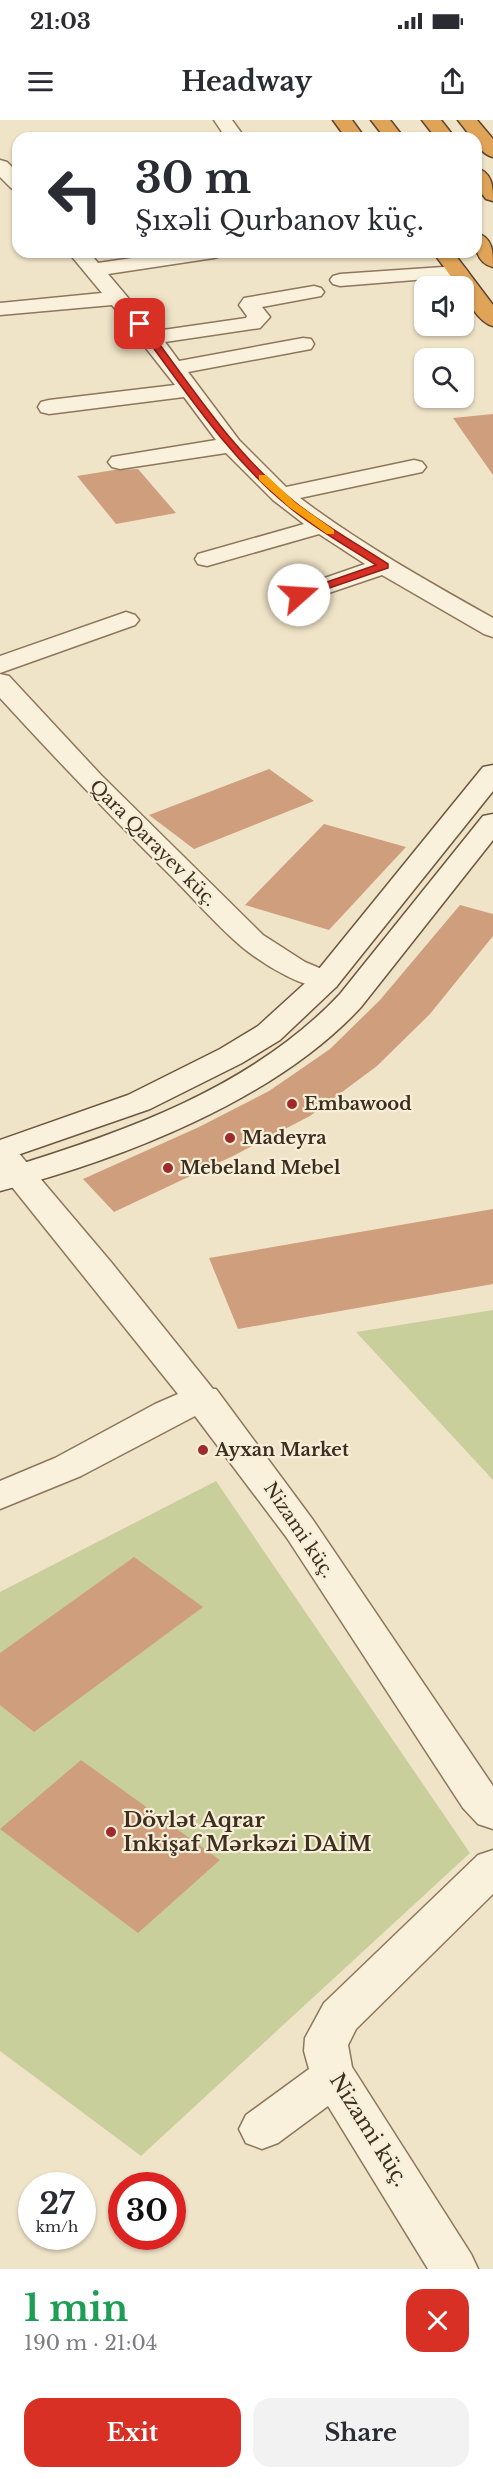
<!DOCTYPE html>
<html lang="en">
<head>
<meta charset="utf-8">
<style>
  :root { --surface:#fff; --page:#f2f2f3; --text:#2b2b33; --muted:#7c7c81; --accent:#d93025 }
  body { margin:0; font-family:"Libre Baskerville",serif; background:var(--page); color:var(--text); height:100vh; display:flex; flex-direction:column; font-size:22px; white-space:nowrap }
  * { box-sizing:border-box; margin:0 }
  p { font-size:20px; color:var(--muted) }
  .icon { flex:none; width:33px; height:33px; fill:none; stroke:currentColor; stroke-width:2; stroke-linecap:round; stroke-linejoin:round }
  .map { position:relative; height:2149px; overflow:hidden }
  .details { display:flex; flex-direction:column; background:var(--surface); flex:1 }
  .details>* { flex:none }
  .top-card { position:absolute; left:12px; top:12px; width:470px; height:126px; border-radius:18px; box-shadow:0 2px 4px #0004; background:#fff; color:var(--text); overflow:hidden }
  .controls { position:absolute; left:414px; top:156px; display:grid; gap:12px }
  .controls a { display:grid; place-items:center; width:60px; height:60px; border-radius:12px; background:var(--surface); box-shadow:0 2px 4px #0004; font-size:30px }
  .speed { position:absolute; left:18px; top:2052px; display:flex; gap:12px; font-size:30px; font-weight:700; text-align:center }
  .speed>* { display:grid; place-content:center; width:78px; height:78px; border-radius:50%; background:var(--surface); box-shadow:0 2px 4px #0004; line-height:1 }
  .speed small { font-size:15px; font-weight:400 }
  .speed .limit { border:9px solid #d22; background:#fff; color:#111 }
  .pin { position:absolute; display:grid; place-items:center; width:51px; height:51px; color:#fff; margin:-26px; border-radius:12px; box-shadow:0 3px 9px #0006 }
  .me { position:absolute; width:66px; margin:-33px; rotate:71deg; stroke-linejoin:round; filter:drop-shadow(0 0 4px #0008) }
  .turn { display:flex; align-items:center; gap:21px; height:126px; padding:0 24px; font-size:27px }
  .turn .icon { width:78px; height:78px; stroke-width:2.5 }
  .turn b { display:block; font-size:42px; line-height:51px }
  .round { display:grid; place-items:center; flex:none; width:63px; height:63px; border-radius:18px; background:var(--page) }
  .overview { display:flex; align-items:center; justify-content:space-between; height:102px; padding:0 24px }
  h1 { font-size:36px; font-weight:700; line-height:45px; color:#1e9e55 }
  .action { display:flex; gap:12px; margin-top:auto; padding:12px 24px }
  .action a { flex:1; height:69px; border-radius:18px; background:var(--accent); color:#fff; font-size:24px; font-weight:700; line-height:69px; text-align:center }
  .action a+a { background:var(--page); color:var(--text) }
  .status { display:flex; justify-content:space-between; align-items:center; height:42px; padding:0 30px; background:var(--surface); direction:ltr }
  .status svg { height:16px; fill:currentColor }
  header { display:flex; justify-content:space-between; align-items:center; height:78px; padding:0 24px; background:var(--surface); font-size:27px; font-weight:700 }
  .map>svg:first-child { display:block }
</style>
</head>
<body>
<div class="status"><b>21:03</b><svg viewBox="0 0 49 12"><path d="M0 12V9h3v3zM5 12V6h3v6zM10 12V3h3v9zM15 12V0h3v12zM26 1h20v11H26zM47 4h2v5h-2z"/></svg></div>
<header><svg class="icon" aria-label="menu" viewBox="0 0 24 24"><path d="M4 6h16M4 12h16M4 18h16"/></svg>Headway<svg class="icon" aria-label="share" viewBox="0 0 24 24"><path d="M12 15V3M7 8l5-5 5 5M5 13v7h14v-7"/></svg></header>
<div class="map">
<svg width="493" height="2149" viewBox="0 0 493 2149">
  <rect width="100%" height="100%" fill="#f0e4c8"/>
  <g fill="#c9cf9b">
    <polygon points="493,1190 493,1360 356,1212"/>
    <polygon points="216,1361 470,1733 141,2036 0,1931 0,1472"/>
  </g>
  <g fill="#cf9f7d">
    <polygon points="493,294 493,355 453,298"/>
    <polygon points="138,349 176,393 116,404 77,356 114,350"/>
    <polygon points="269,649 314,681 194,729 149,695"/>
    <polygon points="324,704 406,727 329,810 245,785"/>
    <polygon points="460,785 493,794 493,816 430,894 377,946 310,996 233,1036 114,1092 83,1059 199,1007 269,971 330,929 380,880"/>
    <polygon points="493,1089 493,1164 238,1209 209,1138"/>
    <polygon points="134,1437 203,1487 34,1612 0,1585 0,1533"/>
    <polygon points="81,1640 220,1740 138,1813 0,1709"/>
  </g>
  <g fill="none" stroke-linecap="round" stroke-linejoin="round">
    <defs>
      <g id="street">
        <polygon points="214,0 232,0 245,18 226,18"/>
        <polygon points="0,40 7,42 18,53 18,70 11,68 0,57"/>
        <path d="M 68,132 L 89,132 L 98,143 L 173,132 L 224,132 L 221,136 L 214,138 L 108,154 L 156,211 L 246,198 L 247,196 L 239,185 L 244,178 L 314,166 L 321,168 L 324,172 L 321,176 L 262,187 L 270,197 L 260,208 L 165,222 L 179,241 L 303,218 L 311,219 L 314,224 L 311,229 L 188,252 L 239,320 L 286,367 L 414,340 L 422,342 L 426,347 L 422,352 L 300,378 C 361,424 427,461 493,498 L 493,517 L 484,514 L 382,455 L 308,480 L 299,482 L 290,480 L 287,475 L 290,470 L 365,444 L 319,414 L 207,446 L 198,444 L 195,439 L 198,434 L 304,404 L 273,380 L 226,333 L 120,349 L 112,347 L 108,342 L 112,337 L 216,320 L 184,277 L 49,294 L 41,292 L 38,287 L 41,282 L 49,280 L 175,265 L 112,185 L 0,195 L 0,183 L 102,173 Z"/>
        <polygon points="458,146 465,148 468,152 465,156 340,166 333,164 330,160 333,156 340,154"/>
        <polygon points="126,492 135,495 139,500 135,505 0,553 0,536"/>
        <path d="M 0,554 L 9,556 L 101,655 L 263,815 L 305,842 L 336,855 L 340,861 L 336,867 C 309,874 263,844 242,827 C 217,806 194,779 171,756 C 112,698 56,639 0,578 Z"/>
        <polygon points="0,1021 11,1024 111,1142 213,1269 216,1269 313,1400 493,1666 493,1709 478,1704 463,1688 287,1418 195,1296 81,1356 0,1389 0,1361 55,1338 155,1284 178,1274 0,1052"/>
        <polygon points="493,1730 493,1774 356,1909 348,1925 352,1947 471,2134 478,2149 428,2149 328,1986 278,2023 262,2029 246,2023 239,2009 246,1995 309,1949 304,1931 305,1918 324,1883 478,1735"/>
      </g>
      <g id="secondary">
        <polygon points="493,645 493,671 336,867 280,920 242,943 150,989 0,1041 0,1020 128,975 220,929 258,906 314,855 483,647"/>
        <path d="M 493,694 L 493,720 L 361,887 C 276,980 120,1040 0,1071 L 0,1050 C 120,1014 252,968 340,874 L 483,696 Z"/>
      </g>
      <g id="highway">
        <polygon points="333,0 352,0 365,18 346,18"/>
        <polygon points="371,0 390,0 404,18 385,18"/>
        <polygon points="422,0 441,0 455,18 436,18"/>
        <path d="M 458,0 L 477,0 L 493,19 L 493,37 C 485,35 476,27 476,18 L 472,18 Z"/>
        <path d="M 476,48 C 492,52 493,66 493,81 L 486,79 L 476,66 Z"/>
        <path d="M 476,113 C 493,117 493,132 493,147 C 476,143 475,127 476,113 Z"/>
        <path d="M 433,132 L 453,132 L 493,185 L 493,206 C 480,203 464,180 464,166 L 458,166 Z"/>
      </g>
    </defs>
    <use href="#street" stroke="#8d765c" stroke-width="3"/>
    <use href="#secondary" stroke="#6f573f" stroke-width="3"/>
    <use href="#highway" stroke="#5b4430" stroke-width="3"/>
    <use href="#street" fill="#faf1dc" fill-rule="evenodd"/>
    <use href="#secondary" fill="#faf1dc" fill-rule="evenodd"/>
    <use href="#highway" fill="#e0a458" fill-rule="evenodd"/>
  </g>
  <path fill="#d93025" stroke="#8d1f18" stroke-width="1.5" d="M 137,202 L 143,202 C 190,264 234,335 296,383 C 325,406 357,424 388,444 L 388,448 L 303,477 L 295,477 L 295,473 L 376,445 C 347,426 315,409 288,386 C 227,336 184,268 137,206 Z"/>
  <polygon fill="#f59e0b" points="259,355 266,355 296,383 334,410 334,414 327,414 289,387 259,360"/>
  <g fill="#9e2a2b" stroke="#f7eed8" stroke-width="2">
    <circle cx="292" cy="984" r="6"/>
    <circle cx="230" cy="1018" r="6"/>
    <circle cx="168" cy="1048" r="6"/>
    <circle cx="203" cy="1330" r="6"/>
    <circle cx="111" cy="1712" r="6"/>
  </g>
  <g text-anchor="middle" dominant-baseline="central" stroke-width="4.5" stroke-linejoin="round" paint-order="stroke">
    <g font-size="18" fill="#3d2e20" stroke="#f7eed8">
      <text transform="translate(153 723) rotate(45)">Qara Qarayev küç.</text>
      <text transform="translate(299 1410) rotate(56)">Nizami küç.</text>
    </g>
    <g font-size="18" font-weight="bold" fill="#3d2e20" stroke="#f7eed8" text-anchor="start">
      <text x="304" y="984">Embawood</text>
      <text x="242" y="1018">Madeyra</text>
      <text x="180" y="1048">Mebeland Mebel</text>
      <text x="215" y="1330">Ayxan Market</text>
    </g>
    <g font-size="21" font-weight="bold" fill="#3d2e20" stroke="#f7eed8" text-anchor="start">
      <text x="123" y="1700">Dövlət Aqrar<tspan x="123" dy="24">Inkişaf Mərkəzi DAİM</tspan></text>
    </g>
    <g font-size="21" fill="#3d2e20" stroke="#f7eed8">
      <text transform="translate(369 2010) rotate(58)">Nizami küç.</text>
    </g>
  </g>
</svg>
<div class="controls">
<a><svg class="icon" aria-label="sound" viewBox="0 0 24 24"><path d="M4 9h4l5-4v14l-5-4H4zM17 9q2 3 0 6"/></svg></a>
<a><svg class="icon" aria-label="search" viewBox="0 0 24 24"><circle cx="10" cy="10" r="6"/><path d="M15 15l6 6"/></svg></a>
</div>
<div class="speed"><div>27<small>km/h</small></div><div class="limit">30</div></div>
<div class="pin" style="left:140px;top:204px;background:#d93025"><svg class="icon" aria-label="arrive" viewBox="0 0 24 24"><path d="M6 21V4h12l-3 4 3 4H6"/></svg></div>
<svg class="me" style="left:299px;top:475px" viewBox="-20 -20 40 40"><circle r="19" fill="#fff"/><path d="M0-13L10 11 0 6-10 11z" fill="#d93025"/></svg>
<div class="top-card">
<div class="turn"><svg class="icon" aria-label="left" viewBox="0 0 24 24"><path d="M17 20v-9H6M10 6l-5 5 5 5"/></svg><div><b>30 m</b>Şıxəli Qurbanov küç.</div></div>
</div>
</div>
<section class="details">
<div class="overview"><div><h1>1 min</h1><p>190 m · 21:04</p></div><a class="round" style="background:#d93025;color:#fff"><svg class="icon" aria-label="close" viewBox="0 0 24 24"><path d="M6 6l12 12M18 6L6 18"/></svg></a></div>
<div class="action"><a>Exit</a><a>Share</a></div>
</section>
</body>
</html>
